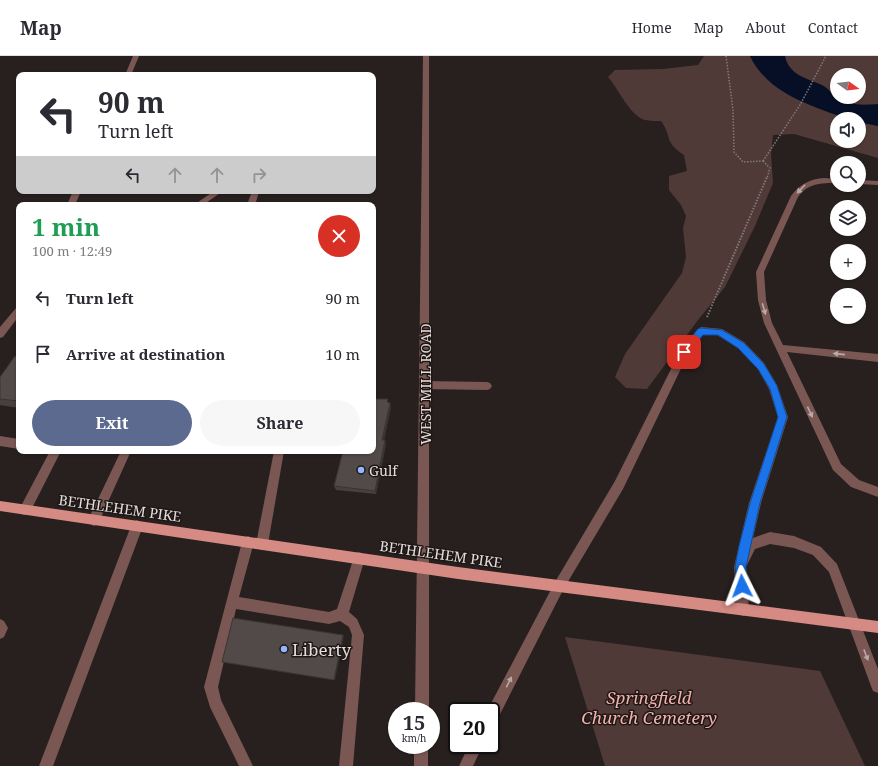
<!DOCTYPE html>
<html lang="en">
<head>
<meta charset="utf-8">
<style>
  :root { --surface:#fff; --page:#f7f7f7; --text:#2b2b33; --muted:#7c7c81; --line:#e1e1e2; --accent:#5b6a8e }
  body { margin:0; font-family:"Noto Serif",serif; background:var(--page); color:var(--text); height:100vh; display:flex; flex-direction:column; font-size:15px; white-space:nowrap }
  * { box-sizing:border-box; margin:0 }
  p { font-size:13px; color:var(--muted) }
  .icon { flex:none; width:22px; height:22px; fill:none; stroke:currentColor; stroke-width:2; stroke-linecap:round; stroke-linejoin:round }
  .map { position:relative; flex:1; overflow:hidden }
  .drawer { position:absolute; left:16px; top:146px; width:360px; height:252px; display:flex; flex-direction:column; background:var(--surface); border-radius:8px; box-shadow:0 1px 3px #0004 }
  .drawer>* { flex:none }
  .top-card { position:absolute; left:16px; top:16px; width:360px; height:122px; border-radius:8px; box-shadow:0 1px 3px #0004; background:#fff; color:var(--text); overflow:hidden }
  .needle { width:26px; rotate:104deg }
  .fabs { position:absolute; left:830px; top:12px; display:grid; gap:8px }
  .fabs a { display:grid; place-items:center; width:36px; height:36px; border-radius:50%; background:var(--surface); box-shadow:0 1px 3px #0004; font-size:20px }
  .speed { position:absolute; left:388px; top:646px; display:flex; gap:8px; font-size:20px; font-weight:700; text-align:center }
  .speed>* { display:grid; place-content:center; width:52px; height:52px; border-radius:50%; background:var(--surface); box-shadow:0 1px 3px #0004; line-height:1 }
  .speed small { font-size:10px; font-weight:400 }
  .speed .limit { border:2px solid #111; border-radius:6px; background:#fff; color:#111 }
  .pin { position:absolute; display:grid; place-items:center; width:34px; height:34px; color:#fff; margin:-17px; border-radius:8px; box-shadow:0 2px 6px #0006 }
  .me { position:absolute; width:44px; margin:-22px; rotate:357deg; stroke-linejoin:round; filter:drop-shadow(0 0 3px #0008) }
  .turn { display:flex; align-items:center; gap:14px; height:84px; padding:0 16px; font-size:18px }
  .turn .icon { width:52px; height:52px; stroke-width:2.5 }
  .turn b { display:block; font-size:28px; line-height:34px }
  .lanes { display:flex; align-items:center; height:38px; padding:0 16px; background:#0003; justify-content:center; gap:20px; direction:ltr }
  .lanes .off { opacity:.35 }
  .round { display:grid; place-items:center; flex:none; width:42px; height:42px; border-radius:21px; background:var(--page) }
  .headline { display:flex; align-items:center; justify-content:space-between; height:68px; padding:0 16px }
  h1 { font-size:24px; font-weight:700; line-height:30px; color:#1e9e55 }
  .primary-button { display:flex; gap:8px; margin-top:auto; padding:8px 16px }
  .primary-button a { flex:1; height:46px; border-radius:24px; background:var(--accent); color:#fff; font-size:16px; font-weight:700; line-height:46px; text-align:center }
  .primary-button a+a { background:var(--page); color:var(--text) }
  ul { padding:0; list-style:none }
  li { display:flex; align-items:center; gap:12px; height:56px; padding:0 16px }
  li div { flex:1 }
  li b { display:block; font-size:15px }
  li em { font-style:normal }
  header { display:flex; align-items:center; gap:24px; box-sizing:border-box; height:56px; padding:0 20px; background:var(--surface); border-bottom:1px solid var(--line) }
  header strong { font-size:19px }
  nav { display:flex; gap:22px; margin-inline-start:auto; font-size:14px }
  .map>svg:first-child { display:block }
</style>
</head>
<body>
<header>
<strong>Map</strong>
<nav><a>Home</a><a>Map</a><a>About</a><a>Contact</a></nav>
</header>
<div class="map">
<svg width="878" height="710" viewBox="0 0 878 710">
  <rect width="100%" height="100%" fill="#27201f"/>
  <g fill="#503a37" fill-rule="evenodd">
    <path d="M 704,0 L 750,0 C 769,37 812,50 848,63 L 837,63 L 837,85 L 859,85 L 859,66 L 878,70 L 878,102 L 794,78 L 773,79 L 771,98 L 773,127 L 755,170 L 725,231 L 698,264 L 647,333 L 626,332 L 615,321 L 625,298 L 682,217 L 686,201 L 683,172 L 686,160 L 681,149 L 669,134 L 669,120 L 687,115 L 684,99 C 663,85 673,82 661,65 C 656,65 650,65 645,64 C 630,60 618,32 608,21 L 615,14 L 663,13 L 698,9 Z"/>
    <path d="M 772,0 L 878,0 L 878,59 L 785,28 ZM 837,19 L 859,19 L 859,41 L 837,41 Z"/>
    <polygon points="565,581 820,615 865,710 605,710"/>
  </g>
  <path fill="#060f25" d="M 750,0 L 785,0 C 789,19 806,22 822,29 C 828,32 831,37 836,41 C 846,50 865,49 878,48 L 878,70 L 859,66 L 859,63 C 845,63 833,58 820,53 C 791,42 764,29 750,0 Z"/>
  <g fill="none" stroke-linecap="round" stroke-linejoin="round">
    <g stroke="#807a79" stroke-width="1.5" stroke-dasharray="1.5 1.5" stroke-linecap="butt">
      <polyline points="726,0 733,54 734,96 743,106 763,105"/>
      <polyline points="763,105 800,49 826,0"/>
      <polyline points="763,105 770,112 767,122"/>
    </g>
    <polyline stroke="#807a79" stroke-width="2" stroke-dasharray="1.5 1.5" stroke-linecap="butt" points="707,261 767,121"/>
    <g fill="#7b5753" fill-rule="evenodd">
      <path d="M 824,122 L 837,123 L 837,127 C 821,127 808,127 798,141 L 764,216 L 766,244 L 772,267 L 783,289 L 878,298 L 878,306 L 787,296 L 841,408 L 859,424 L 878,431 L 878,441 L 851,431 L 833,414 L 764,267 L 758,244 L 756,216 L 791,140 C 800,128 810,123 824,122 Z"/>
      <polygon points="859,124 878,125 878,129 859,128"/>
      <polygon points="701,271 722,273 744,286 764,307 777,329 788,361 761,447 753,482 770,476 794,480 821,491 837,508 878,613 878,637 873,635 871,630 829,516 813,499 794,492 770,488 755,493 746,511 749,554 747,558 743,560 739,558 737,554 734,511 749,447 778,361 769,333 758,313 738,292 717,279 703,279 688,298 623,433 563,534 559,536 555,534 553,530 555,526 615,425 681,293 698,273"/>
      <polygon points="424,325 487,326 490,327 492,330 490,333 487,334 424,333 421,332 419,329 421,326"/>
      <polygon points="0,380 19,383 19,393 0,390"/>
      <polygon points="50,395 61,395 29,458 25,459 21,458 19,454 21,450"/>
      <polygon points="121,395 131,395 98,468 94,470 90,468 88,464"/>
      <polygon points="274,395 284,395 268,488 266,492 262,494 258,492 256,488"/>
      <polygon points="137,464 141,466 143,470 53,710 39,710 131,470 133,466"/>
      <polygon points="248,480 252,482 254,486 239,541 329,556 337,553 355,498 359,496 363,498 365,502 349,556 357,563 364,579 353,710 339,710 352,579 349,571 340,565 329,568 236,553 218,631 221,644 253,710 239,710 210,651 204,631 242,486 244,482"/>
      <polygon points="0,563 4,565 8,572 4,581 0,583"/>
    </g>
    <g fill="#7b5753" fill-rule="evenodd">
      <polygon points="133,0 139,0 131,19 125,19"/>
      <polygon points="423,0 429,0 429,655 415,655"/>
      <polygon points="73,135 81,135 75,149 67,149"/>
      <polygon points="214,135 223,135 203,149 194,149"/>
      <polygon points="227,135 258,135 259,136 255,149 247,149 251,138 231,137"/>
      <polygon points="19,251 19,260 3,281 0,282 0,271 16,252"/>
      <polygon points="559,524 563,526 565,530 563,534 496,666 491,668 491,655 487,655 555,526"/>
      <rect x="414" y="689" width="14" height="21"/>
      <polygon points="469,689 483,689 473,710 459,710"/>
    </g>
    <polygon fill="#d58b83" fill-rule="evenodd" points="0,445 458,511 878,565 878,577 458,523 0,455"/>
  </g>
  <g fill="#47403f">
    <polygon points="19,301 19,352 0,349 0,321"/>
    <polygon points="388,343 388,347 390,347 391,351 384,384 386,388 376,438 336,434 334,430"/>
  </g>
  <g fill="#393433">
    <polygon points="390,347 391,351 383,388 382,384"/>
    <polygon points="385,384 386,388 376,438 375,435"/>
    <polygon points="343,579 344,580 335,624 334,624"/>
  </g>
  <g fill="#524a49" stroke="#393433">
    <polygon points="15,300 19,301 19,345 0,343 0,321"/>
    <polygon points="373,343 388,343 387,346 390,347 382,384 385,384 375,435 334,430 343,395 373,395"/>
    <polygon points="233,562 343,579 334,624 222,606"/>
  </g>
  <defs><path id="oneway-solid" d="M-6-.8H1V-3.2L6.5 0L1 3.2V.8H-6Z"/></defs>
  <g fill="#b9a8a6">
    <use href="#oneway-solid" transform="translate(801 133) rotate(134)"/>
    <use href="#oneway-solid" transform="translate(764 253) rotate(74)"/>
    <use href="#oneway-solid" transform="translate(839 298) rotate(-174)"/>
    <use href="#oneway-solid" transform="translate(810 356) rotate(65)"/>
    <use href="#oneway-solid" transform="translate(866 599) rotate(69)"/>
    <use href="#oneway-solid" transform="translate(509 626) rotate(-63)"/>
  </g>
  <polygon fill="#1a73e8" stroke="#114b97" points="701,272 722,274 744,287 764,308 777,330 787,361 760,447 746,511 747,530 745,534 742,535 738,534 735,511 739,490 750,447 778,361 770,333 758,313 738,292 718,279 703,279 686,299 681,299 681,294 698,273"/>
  <g fill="#95b6fd" stroke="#1e1716" stroke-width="1.5">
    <circle cx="361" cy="414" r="4"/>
    <circle cx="284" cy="593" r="4"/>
  </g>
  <g text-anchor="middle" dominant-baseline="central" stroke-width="3" stroke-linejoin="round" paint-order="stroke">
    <g font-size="14" fill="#e3dedd" stroke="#1e1716">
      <text transform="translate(425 328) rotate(-90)">WEST MILL ROAD</text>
      <text transform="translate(120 452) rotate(8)">BETHLEHEM PIKE</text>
      <text transform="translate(441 498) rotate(8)">BETHLEHEM PIKE</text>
    </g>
    <g font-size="14" fill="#e3dedd" stroke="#1e1716" text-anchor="start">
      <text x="369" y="414">Gulf</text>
    </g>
    <g font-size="17" fill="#e3dedd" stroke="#1e1716" text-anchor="start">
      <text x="292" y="593">Liberty</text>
    </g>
    <g font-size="17" font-style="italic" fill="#f3b2aa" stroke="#1e1716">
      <text x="649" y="641">Springfield<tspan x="649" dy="20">Church Cemetery</tspan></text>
    </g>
  </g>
</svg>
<div class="fabs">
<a><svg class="needle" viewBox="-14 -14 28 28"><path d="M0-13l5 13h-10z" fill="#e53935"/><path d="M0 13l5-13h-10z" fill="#7c7c81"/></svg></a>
<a><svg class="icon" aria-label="sound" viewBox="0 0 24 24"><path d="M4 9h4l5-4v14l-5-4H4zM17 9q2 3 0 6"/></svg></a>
<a><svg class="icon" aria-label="search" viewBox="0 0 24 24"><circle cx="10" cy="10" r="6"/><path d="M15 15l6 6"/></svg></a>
<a><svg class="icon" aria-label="layers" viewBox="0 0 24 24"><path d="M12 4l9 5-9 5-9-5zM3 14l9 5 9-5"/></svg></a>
<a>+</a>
<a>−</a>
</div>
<div class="speed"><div>15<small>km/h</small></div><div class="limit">20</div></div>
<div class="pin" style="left:684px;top:296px;background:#d93025"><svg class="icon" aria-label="arrive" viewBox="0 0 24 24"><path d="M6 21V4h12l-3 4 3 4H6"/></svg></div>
<svg class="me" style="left:742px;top:530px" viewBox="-20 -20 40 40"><path d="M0-17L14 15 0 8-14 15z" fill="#1a73e8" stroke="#fff" stroke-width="4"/></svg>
<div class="top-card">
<div class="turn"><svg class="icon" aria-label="left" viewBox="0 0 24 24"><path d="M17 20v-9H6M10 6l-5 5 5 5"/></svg><div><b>90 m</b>Turn left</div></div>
<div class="lanes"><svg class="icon" aria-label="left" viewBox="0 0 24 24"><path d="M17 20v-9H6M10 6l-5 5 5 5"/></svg><svg class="icon off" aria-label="ahead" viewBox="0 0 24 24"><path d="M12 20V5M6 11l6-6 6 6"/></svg><svg class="icon off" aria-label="ahead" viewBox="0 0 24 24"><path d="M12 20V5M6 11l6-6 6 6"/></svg><svg class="icon off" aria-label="right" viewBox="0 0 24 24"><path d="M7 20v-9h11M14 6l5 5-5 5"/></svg></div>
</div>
<section class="drawer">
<div class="headline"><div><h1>1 min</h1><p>100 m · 12:49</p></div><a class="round" style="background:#d93025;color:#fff"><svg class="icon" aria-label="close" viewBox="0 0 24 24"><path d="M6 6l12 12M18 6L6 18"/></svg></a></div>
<ul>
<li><svg class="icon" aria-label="left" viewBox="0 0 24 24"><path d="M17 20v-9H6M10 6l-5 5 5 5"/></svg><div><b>Turn left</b></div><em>90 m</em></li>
<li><svg class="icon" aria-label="arrive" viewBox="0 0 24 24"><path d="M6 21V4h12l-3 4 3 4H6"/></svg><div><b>Arrive at destination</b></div><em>10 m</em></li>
</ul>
<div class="primary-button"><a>Exit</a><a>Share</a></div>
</section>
</div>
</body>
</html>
